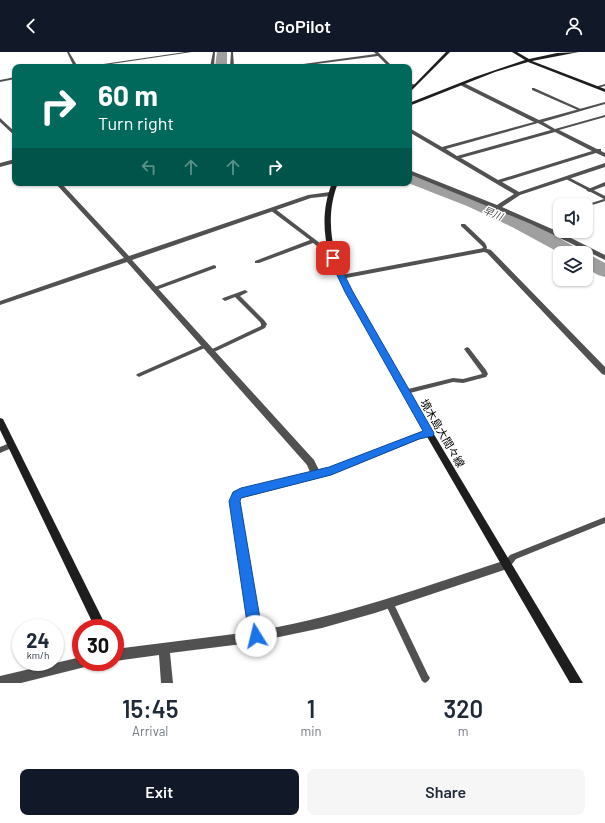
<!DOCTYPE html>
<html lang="en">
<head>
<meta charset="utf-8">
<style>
  :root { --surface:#fff; --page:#f6f6f7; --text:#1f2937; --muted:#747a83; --accent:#111827 }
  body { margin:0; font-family:Barlow,"Noto Sans JP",sans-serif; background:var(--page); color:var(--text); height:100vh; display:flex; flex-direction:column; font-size:15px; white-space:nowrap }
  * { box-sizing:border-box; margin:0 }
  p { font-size:13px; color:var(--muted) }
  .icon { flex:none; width:22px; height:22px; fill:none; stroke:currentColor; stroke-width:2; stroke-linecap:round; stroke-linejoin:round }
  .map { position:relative; height:631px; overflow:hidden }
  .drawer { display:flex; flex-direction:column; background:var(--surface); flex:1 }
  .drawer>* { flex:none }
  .banner { position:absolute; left:12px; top:12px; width:400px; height:122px; border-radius:8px; box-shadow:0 1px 3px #0004; background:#00695c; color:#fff; overflow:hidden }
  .fabs { position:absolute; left:553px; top:146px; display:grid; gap:8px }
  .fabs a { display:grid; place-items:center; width:40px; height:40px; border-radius:8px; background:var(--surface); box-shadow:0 1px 3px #0004; font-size:20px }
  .speed { position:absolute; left:12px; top:567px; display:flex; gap:8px; font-size:20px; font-weight:700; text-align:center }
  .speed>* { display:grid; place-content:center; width:52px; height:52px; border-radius:50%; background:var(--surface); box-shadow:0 1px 3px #0004; line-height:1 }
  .speed small { font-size:10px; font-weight:400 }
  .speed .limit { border:6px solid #d22; background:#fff; color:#111 }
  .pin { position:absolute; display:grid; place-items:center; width:34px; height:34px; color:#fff; margin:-17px; border-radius:8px; box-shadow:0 2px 6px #0006 }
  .me { position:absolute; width:44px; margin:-22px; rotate:351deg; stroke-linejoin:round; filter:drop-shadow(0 0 3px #0008) }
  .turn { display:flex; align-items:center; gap:14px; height:84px; padding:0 20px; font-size:18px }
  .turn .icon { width:52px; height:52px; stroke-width:2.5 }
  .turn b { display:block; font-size:28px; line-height:34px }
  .lanes { display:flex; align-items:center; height:38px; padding:0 20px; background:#0003; justify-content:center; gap:20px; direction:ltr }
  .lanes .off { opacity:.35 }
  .eta { display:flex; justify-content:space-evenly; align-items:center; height:68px; text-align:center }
  .eta b { font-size:24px; font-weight:600; line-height:28px }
  .cta { display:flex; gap:8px; margin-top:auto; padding:8px 20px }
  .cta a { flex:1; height:46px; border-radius:8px; background:var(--accent); color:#fff; font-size:16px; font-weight:600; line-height:46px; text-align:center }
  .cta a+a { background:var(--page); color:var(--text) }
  header { display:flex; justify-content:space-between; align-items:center; height:52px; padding:0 20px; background:var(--accent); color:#fff; font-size:18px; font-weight:600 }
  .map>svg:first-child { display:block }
</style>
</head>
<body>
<header><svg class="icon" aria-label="back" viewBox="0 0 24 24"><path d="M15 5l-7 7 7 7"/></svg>GoPilot<svg class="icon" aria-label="person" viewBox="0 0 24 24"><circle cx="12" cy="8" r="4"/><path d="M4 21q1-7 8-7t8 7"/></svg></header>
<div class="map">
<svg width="605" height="631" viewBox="0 0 605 631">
  <rect width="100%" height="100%" fill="#fff"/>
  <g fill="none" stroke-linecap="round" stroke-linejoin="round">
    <g fill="#9f9f9f" fill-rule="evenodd">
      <polygon points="217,0 227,0 227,15 215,15"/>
      <polygon points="409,121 479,148 524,167 579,197 582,201 560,201 512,175 467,154 408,131"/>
      <polygon points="586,203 592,204 605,211 605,225 598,223 586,216"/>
    </g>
    <g fill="#515151" fill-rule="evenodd">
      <polygon points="67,0 69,0 78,15 74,15"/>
      <polygon points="185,0 192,0 91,15 83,15"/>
      <polygon points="213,0 215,0 214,15 210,15"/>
      <polygon points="231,0 233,0 234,15 230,15"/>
      <polygon points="15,25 15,27 0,30 0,28"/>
      <polygon points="605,32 605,34 597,36 595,35"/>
      <polygon points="532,36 534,36 583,58 580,59 532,38"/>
      <polygon points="566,125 568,125 605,144 605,149 586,155 586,153 585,153 604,147 566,127"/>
      <polygon points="270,156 274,156 325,195 332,198 330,199 321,197 313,191 259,211 255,211 255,209 310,188 270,158"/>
      <polygon points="560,161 560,163 557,164 555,163"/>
      <polygon points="461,172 465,172 485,191 487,195 486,199 482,199 482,198 483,195 481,193 461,174"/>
      <polygon points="214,213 216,214 216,216 156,238 154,239 151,237 152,236"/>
      <polygon points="245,238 248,240 240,244 264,268 267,272 265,276 212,301 208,301 207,300 208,299 261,274 261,272 260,270 235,245 225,249 222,247 223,246"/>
      <polygon points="205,292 207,293 208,294 207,295 141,324 139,325 136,323 137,322"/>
      <polygon points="467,295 469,296 486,318 488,322 486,325 463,331 453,330 406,342 404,342 403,340 404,338 453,326 463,327 482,322 481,320 464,297"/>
      <polygon points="12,390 14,391 15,393 14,395 0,401 0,395"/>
      <polygon points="605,465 605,471 516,507 509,516 506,517 503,516 502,513 510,503"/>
      <polygon points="389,547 392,548 428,623 430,626 428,629 425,631 422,629 385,551 386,548"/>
    </g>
    <g fill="#515151" fill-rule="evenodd">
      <polygon points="374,0 378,0 393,15 389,15 378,4 293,15 281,15 376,2"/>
      <polygon points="409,31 416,33 416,34 414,35 409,34"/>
      <path d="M 460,31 L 464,31 L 539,68 L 605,50 L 605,52 L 543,70 L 555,77 L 605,63 L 605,65 L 559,78 L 597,97 L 601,97 L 601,99 L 605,101 L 605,105 L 596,101 L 502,130 L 519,140 L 605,111 L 605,115 L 520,143 L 502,155 L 559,180 L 605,203 L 605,208 L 531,172 L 409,122 L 409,118 L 497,153 L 514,142 L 409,80 L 409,77 L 411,77 L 442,95 L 534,70 L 460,33 ZM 538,71 L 551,78 L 457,104 L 446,97 ZM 555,80 L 592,99 L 498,128 L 461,106 Z"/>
      <polygon points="0,66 15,80 15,84 0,70"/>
      <polygon points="15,107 15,111 0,115 0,111"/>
      <polygon points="605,130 605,134 589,140 586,138"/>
      <path d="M 55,131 L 61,131 L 129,204 L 308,143 L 330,140 L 333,142 L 330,144 L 311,146 L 132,208 L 314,408 L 319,418 L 330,416 L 415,382 L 429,378 L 432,379 L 433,381 L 432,383 L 420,387 L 331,423 L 241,446 L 240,449 L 261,578 C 345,564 425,534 506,508 L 510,510 L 511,513 L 510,516 L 375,561 L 322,576 L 250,591 L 170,601 L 173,631 L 161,631 L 159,603 L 115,609 L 115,597 L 250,580 L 230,449 L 234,440 L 241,437 L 310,420 L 307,413 L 127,210 L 0,253 L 0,249 L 124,206 Z"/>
      <polygon points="484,196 491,198 605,315 605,323 602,322 487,201 484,200 341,227 338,225 341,223"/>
      <polygon points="81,605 81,610 91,610 89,614 21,631 0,631 0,624"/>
    </g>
    <g fill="#1e1e1e" fill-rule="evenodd">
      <polygon points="446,0 450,0 409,41 409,38"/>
      <polygon points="512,0 517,0 529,7 557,1 579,0 532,9 605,37 605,40 528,10 495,20 409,54 409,51 475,25 525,8"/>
      <path d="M 332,131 L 338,131 C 327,159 330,185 338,214 L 432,379 L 583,631 L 570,631 L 426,383 L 332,214 C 323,185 321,159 332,131 Z"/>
      <polygon points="0,366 3,367 4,369 107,576 95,576 0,378"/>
    </g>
  </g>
  <polygon fill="#1a73e8" stroke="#114b97" points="333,203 336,206 353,240 434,381 433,384 419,387 331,423 241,446 240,449 263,584 261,588 256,590 251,588 249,584 229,449 233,440 241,436 329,415 423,379 345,240 329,206"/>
  <g text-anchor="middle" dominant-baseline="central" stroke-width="3" stroke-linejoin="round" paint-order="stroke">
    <g font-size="10" font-style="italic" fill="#404040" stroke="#fff">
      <text transform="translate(493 161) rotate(22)">早川</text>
    </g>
    <g font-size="11" fill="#000" stroke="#fff">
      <text transform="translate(443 381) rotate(60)">境木島大間々線</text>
    </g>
  </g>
</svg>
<div class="fabs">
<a><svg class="icon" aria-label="sound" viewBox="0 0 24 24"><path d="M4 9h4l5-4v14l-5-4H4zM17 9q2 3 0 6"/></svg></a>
<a><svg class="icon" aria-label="layers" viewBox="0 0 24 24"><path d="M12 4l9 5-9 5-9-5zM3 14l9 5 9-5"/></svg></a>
</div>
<div class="speed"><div>24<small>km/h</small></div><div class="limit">30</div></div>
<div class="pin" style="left:333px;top:206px;background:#d93025"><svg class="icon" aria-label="arrive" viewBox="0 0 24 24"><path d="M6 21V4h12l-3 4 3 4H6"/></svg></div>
<svg class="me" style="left:256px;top:584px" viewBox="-20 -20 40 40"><circle r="19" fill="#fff"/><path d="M0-13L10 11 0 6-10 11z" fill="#1a73e8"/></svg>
<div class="banner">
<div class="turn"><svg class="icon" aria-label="right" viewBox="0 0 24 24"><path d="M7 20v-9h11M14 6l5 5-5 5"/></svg><div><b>60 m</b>Turn right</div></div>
<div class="lanes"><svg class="icon off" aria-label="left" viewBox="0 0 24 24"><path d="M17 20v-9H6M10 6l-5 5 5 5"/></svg><svg class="icon off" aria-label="ahead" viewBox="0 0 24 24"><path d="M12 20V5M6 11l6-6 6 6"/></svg><svg class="icon off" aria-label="ahead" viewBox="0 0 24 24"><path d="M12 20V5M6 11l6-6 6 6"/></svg><svg class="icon" aria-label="right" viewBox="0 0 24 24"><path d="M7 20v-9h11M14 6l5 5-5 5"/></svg></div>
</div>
</div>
<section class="drawer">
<div class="eta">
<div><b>15:45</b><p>Arrival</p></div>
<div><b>1</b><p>min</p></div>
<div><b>320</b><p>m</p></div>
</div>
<div class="cta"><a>Exit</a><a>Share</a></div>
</section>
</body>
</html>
